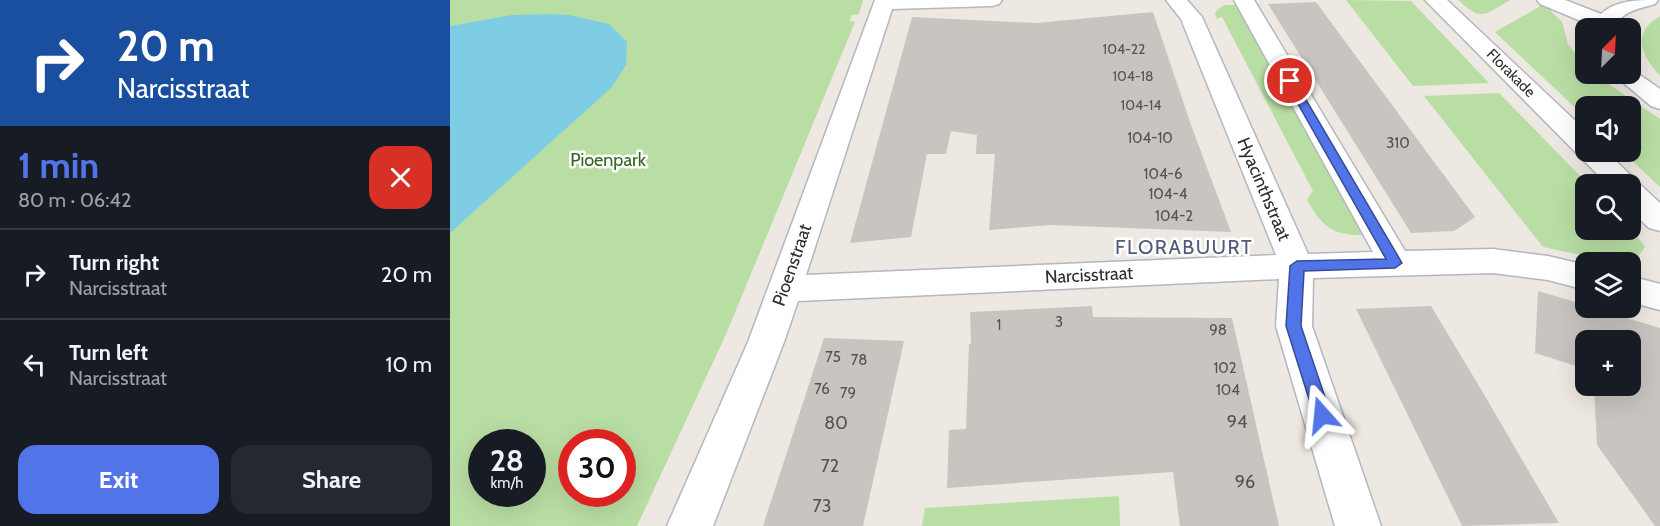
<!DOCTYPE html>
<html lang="en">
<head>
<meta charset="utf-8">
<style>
  :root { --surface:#171b24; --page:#242831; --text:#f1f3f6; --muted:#9ea1a6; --line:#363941; --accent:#5274e9 }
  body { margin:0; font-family:Cabin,sans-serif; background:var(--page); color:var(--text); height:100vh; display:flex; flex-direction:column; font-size:22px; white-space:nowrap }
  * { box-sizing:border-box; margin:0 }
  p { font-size:20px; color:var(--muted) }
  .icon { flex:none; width:33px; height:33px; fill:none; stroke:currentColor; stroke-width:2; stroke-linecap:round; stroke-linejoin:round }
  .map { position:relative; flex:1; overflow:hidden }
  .side { display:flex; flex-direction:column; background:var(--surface); width:450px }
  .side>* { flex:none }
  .hud { background:#1a4fa0; color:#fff; overflow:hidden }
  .needle { width:39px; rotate:24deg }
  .tools { position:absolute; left:1125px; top:18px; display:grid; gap:12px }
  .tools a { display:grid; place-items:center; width:66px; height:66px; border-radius:12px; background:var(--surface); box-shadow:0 6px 24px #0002; font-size:30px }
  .speed { position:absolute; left:18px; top:429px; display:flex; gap:12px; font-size:30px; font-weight:700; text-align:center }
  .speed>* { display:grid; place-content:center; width:78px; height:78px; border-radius:50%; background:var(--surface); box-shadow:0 6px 24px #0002; line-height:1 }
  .speed small { font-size:15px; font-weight:400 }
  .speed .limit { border:9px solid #d22; background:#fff; color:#111 }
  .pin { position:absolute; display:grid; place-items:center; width:51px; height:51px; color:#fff; margin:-26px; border:3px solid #fff; border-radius:50%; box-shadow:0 2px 6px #0007 }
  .me { position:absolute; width:66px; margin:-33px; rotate:342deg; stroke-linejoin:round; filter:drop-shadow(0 0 4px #0008) }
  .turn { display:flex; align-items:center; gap:21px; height:126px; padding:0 18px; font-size:27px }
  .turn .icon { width:78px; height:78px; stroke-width:2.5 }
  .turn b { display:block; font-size:42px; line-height:51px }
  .round { display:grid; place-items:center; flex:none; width:63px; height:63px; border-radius:18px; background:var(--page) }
  .head { display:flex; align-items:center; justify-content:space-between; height:102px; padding:0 18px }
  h1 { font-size:36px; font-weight:700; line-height:45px; color:var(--accent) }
  .button { display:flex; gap:12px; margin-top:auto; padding:12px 18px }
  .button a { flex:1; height:69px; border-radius:18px; background:var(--accent); color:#fff; font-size:24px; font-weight:700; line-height:69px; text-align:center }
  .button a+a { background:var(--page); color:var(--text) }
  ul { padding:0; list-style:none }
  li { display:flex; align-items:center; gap:18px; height:90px; padding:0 18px; border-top:2px solid var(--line) }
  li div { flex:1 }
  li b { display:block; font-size:22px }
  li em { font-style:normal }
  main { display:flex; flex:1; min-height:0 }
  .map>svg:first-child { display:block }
</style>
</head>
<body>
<main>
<section class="side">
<div class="hud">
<div class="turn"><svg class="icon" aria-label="right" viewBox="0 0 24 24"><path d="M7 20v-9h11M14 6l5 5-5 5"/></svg><div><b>20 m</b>Narcisstraat</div></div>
</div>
<div class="head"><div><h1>1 min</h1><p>80 m · 06:42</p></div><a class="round" style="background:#d93025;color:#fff"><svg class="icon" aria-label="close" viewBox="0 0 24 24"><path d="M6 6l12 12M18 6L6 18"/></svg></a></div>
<ul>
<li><svg class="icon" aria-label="right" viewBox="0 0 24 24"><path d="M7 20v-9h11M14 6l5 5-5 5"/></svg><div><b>Turn right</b><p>Narcisstraat</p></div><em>20 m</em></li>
<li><svg class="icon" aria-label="left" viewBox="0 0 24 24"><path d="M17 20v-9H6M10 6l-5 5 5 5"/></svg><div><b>Turn left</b><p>Narcisstraat</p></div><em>10 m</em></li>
</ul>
<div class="button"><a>Exit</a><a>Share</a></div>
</section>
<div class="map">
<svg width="1210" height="526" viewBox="0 0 1210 526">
  <rect width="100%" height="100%" fill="#ede8e1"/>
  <g fill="#b9dea4" fill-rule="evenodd">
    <path d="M 0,0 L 413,0 L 409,14 L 402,15 L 399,21 L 405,22 L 277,332 L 187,526 L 0,526 ZM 32,442 L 82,442 L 82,494 L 32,494 ZM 122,442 L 172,442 L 172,494 L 122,494 Z"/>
    <polygon points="896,0 961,1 1039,83 963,86"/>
    <path d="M 1008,0 L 1060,0 C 1035,15 1032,22 1008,0 Z"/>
    <polygon points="1094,4 1112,22 1118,44 1135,66 1136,74 1144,74 1210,119 1210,187 1173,152 1180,152 1180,106 1136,106 1135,117 1045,32"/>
    <path d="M 775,5 L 788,5 L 917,235 C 883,236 873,228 857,200 L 863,191 L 772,17 L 767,19 L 765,13 L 768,9 Z"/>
    <path d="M 1210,16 L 1210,76 C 1191,55 1181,33 1210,16 Z"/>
    <polygon points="1049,93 1138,184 1136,184 1136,230 1181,228 1195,247 1186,260 1163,262 1093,247 974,96"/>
    <polygon points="669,496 670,526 472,526 475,508"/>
  </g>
  <polygon fill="#7fcde4" points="98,14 119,15 159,24 177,42 176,65 162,87 0,233 0,26 62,15"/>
  <g fill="#c9c4c0">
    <polygon points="866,2 976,151 1025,217 1004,231 961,233 818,4"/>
    <polygon points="703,12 741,125 781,232 601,225 539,230 545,154 526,154 527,135 501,131 496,154 477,154 461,237 400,243 462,17 586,23"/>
    <polygon points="1088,291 1136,305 1136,308 1143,308 1210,328 1210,526 1205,526 1147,445 1144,386 1180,386 1180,340 1136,340 1136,369 1085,353"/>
    <polygon points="642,306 643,317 782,318 829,526 730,526 723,472 497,488 499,430 516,429 519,344 521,344 520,312"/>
    <polygon points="981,306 1032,391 1109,523 1012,526 906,309"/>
    <polygon points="374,338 454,341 413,526 313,526"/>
  </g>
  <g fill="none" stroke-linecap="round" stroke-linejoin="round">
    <defs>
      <g id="minor">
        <polygon points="425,0 552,0 549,4 542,6 442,9 356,275 826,255 731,19 716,0 737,0 752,17 858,254 923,252 784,0 804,0 955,251 1043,249 1098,256 1136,265 1136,290 1098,280 1043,273 863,278 862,326 931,526 885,526 826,326 829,279 348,301 334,342 263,526 217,526 298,342"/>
        <path d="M 975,0 L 997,0 L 1136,131 L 1136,152 L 1156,152 C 1175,169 1191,186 1210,203 L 1210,231 L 1199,228 L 1180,210 L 1180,184 L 1157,184 Z"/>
        <path d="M 1087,0 L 1115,0 L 1151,14 C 1166,0 1187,0 1208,0 L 1205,4 C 1188,9 1172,11 1164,28 L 1142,28 L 1143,26 L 1090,4 Z"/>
        <polygon points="1180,68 1210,89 1210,109 1201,106 1163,74 1180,74"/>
        <polygon points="1180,276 1210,284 1210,310 1180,302"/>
      </g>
    </defs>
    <use href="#minor" stroke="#b4b7bf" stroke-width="3"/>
    <use href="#minor" fill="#fff" fill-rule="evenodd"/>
  </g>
  <polygon fill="#5274e9" stroke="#354b97" stroke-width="1.5" points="840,78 845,81 952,263 945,268 854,271 851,326 881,415 878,420 872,422 866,420 864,415 836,326 840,266 847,261 936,259 835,81"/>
  <g text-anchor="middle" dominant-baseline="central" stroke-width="5" stroke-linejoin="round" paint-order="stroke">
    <g font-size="14" fill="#545352">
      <text x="674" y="49">104-22</text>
      <text x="683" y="76">104-18</text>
      <text x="691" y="105">104-14</text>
    </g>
    <g font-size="15" fill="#2d2d2d" stroke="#fff">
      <text transform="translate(1061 73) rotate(45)">Florakade</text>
    </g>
    <g font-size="15" fill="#545352">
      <text x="700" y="138">104-10</text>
      <text x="948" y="143">310</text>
      <text x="713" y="174">104-6</text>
      <text x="718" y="194">104-4</text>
      <text x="724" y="216">104-2</text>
      <text x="609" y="322">3</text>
      <text x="549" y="325">1</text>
      <text x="768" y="330">98</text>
      <text x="383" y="357">75</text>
      <text x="409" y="360">78</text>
      <text x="775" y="368">102</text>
      <text x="372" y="389">76</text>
      <text x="778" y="390">104</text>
      <text x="398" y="393">79</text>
    </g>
    <g font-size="18" fill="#336523" stroke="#fff">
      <text x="158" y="160">Pioenpark</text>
    </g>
    <g font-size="18" fill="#2d2d2d" stroke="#fff">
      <text transform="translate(814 189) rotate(67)">Hyacinthstraat</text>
      <text transform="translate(342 265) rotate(-71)">Pioenstraat</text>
      <text transform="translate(639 275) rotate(-3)">Narcisstraat</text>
    </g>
    <g font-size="18" fill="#545352">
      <text x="787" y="422">94</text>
      <text x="386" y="423">80</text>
      <text x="380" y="466">72</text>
      <text x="795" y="482">96</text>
      <text x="372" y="506">73</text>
    </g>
    <g font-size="20" letter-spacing="1.5" fill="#515a7a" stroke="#fff">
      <text x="734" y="247">FLORABUURT</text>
    </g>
  </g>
</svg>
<div class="tools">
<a><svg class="needle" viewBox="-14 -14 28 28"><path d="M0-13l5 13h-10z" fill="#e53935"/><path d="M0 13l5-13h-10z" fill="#9ea1a6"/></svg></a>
<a><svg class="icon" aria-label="sound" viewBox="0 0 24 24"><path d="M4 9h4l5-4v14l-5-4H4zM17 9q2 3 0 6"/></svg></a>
<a><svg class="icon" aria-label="search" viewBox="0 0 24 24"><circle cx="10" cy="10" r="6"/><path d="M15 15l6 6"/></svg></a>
<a><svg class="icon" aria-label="layers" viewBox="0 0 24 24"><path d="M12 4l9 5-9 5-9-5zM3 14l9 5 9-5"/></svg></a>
<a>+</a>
</div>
<div class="speed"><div>28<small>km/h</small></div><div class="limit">30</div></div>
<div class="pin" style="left:840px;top:81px;background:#d93025"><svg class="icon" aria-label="arrive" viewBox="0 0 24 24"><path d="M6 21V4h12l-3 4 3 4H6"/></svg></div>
<svg class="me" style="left:872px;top:415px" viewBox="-20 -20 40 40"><path d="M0-17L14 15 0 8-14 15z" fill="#5274e9" stroke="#fff" stroke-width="4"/></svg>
</div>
</main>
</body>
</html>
